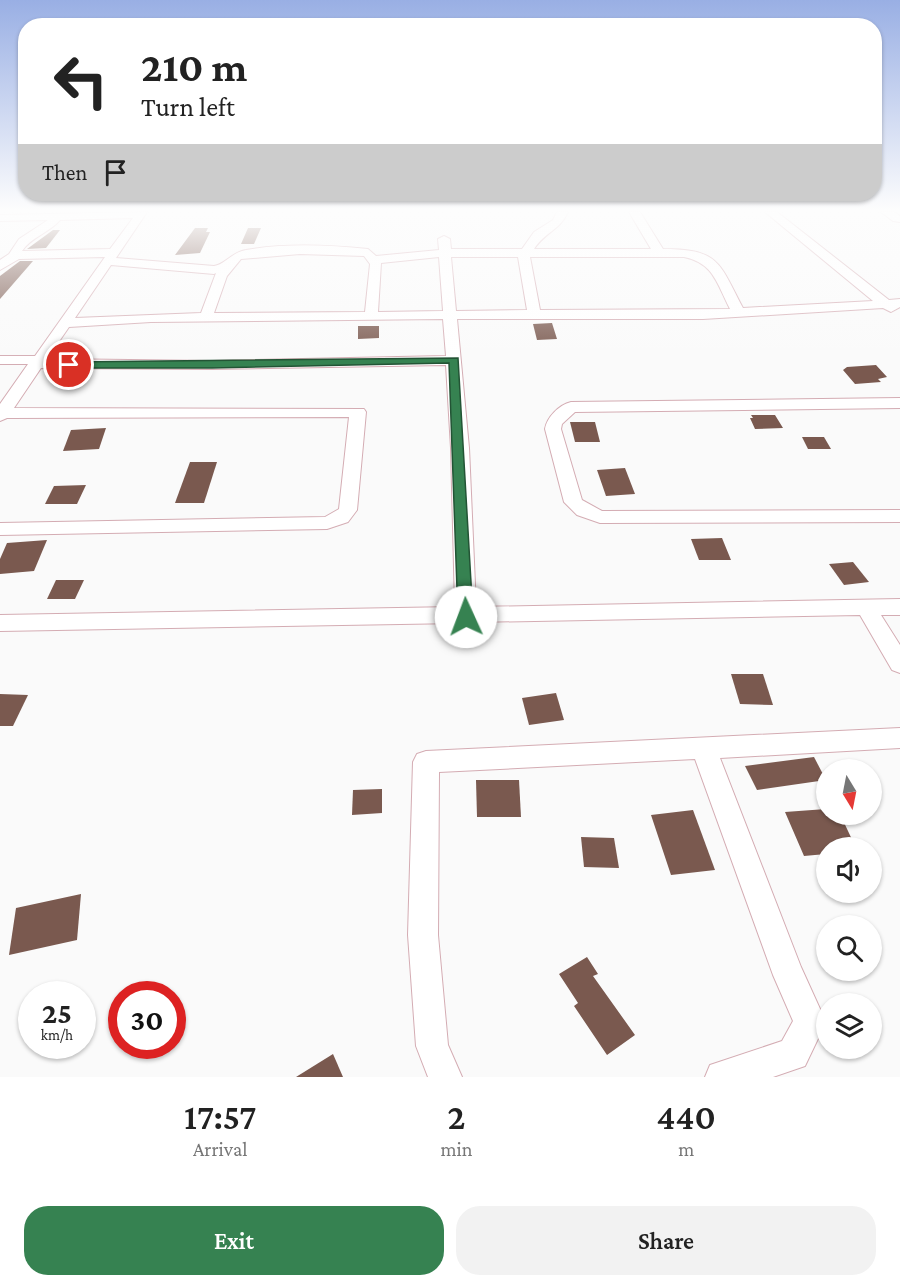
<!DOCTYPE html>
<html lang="en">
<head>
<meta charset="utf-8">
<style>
  :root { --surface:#fff; --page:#f2f2f2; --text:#222; --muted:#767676; --accent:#368251 }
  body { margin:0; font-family:"Crimson Pro",serif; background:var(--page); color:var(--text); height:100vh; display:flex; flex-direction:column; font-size:22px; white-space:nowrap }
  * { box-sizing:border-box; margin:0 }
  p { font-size:20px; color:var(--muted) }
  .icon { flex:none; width:33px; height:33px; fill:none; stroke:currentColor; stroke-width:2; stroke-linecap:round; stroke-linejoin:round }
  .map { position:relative; height:1077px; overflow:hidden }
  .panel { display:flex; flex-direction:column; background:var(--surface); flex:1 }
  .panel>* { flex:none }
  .top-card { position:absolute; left:18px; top:18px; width:864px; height:183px; border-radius:24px; box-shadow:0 2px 4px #0004; background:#fff; color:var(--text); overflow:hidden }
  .needle { width:39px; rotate:170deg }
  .fabs { position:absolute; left:816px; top:759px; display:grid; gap:12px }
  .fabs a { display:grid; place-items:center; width:66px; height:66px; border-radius:50%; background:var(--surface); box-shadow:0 2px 4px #0004; font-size:30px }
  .speed { position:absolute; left:18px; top:981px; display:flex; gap:12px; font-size:30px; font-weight:700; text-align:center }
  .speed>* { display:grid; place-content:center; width:78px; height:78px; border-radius:50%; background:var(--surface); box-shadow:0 2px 4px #0004; line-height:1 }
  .speed small { font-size:15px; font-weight:400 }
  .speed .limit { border:9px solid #d22; background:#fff; color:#111 }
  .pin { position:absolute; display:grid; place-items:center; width:51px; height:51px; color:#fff; margin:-26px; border:3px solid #fff; border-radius:50%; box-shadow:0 2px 6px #0007 }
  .me { position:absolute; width:66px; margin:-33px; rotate:358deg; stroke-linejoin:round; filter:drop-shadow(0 0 4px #0008) }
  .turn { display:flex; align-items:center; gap:21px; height:126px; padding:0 24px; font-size:27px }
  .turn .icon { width:78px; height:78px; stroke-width:2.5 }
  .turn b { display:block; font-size:42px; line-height:51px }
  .then { display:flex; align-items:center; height:57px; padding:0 24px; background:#0003; gap:12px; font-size:22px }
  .eta { display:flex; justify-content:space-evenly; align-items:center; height:102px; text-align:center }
  .eta b { font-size:36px; font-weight:600; line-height:42px }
  .cta { display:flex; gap:12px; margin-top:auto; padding:12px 24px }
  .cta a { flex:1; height:69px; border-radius:24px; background:var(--accent); color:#fff; font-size:24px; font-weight:600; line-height:69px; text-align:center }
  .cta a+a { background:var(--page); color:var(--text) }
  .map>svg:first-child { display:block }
</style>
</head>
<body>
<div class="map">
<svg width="900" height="1077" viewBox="0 0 900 1077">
  <rect width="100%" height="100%" fill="#fafafa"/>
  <g fill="#7a594f">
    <polygon points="195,228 208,228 206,232 210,232 200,253 175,255"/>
    <polygon points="248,228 261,228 254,244 241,244"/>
    <polygon points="53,230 60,230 46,248 27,249"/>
    <polygon points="20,261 33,261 0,299 0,276"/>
    <polygon points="552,323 557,339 537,340 533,324"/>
    <polygon points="358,326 379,326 379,338 358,339"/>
    <polygon points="876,365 887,377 878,379 881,382 855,384 843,370 847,367"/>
    <polygon points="751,415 775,415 783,428 755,429 750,418 753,418"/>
    <polygon points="570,422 595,422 600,442 575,442"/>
    <polygon points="106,428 99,449 63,451 71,430"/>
    <polygon points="802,437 824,437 831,449 808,449"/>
    <polygon points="190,462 217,462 204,503 175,503"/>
    <polygon points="625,468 635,494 606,496 597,470"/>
    <polygon points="86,485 77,504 45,504 54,486"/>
    <polygon points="722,538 731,560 699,560 691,539"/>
    <polygon points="47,540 34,571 0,574 0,559 7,543"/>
    <polygon points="853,562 869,582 844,585 829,564"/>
    <polygon points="56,580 84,580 75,599 47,599"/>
    <polygon points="731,674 763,674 773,705 740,704"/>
    <polygon points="556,693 564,720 529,725 522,698"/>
    <polygon points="0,694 28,695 13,726 0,726"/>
    <polygon points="814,757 826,780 757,790 745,766"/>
    <polygon points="476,780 519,780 521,817 477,817"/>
    <polygon points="382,789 382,813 352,815 353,790"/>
    <polygon points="826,809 826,814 840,814 856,848 826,848 826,854 804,856 785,812"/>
    <polygon points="693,810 715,870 671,875 651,815"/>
    <polygon points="581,837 614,838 619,868 584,867"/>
    <polygon points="81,894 77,940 9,955 16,908"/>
    <polygon points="587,957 598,974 593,976 635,1035 607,1055 574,1006 578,1003 559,974"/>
    <polygon points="333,1054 343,1077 296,1077"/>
  </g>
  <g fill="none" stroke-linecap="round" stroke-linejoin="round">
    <defs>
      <g id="minor">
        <path d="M 147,212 L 116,258 L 214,266 C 226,264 232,252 246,250 C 285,243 329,245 368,249 L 376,256 L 439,250 L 438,239 L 444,236 L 450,239 L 451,249 L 522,249 L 534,232 L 553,220 L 557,212 L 568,212 C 560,230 545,232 534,249 L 651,249 L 629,212 L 640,212 L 663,249 C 720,249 719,263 743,308 L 873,301 L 765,212 L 777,212 L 889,300 L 900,299 L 900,307 L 891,312 L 883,308 L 703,319 L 457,319 L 469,448 L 476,607 L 900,599 L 900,615 L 881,615 L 900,645 L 900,673 L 892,670 L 860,615 L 474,622 L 466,625 L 459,623 L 0,631 L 0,615 L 455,607 L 451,448 L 446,365 L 212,369 L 41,368 L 14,408 L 364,409 L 366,412 L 357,510 L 348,522 L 327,529 L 0,535 L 0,523 L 325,517 L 339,509 L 349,417 L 7,418 L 0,421 L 0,404 L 28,364 L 0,364 L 0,356 L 35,356 L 105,257 L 19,259 L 0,270 L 0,260 L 9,254 L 19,239 L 48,220 L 0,221 L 0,215 ZM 133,218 L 110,249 L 22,251 C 31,237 49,233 60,220 ZM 300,254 L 364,256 L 370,264 L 365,312 L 214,313 L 227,276 L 241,259 ZM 439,257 L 443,311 L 378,312 L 381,263 ZM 451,257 L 518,257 L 527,310 L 456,311 ZM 530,257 L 684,257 C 714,263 717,284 730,309 L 540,310 ZM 111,265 L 214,274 L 216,273 L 201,313 L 75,318 ZM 443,319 L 446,356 L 212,361 L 47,359 L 69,327 L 151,322 Z"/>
        <polygon points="881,212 894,212 900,216 900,222 893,221"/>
        <path d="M 900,398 L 900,408 L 575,412 L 562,424 L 561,429 L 582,500 L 602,511 L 900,510 L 900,522 L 600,523 L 577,515 L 564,502 L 545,429 C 547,417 559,405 571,402 Z"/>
        <polygon points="900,728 900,748 720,758 801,967 826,1022 805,1066 773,1077 705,1077 710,1065 782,1041 793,1021 773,975 695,759 439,772 438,935 448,1045 462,1077 428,1077 416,1046 408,935 413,762 417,754 426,751"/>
      </g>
    </defs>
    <use href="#minor" stroke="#d4acb3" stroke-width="2"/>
    <use href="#minor" fill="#fff" fill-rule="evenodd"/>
  </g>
  <linearGradient id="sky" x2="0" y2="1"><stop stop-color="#99afe4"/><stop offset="0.58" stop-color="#fdfdfd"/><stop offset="1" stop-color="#fdfdfd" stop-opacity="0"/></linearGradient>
  <rect width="900" height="363" fill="url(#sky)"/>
  <polygon fill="#368251" stroke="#235435" stroke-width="1.5" points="458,358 473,617 466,622 458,617 449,363 212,368 69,368 63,365 69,362"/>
</svg>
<div class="fabs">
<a><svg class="needle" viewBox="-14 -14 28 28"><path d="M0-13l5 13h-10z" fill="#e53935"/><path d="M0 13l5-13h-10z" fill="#767676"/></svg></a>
<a><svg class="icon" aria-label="sound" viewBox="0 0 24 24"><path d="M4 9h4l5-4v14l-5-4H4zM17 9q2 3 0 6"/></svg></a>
<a><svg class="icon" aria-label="search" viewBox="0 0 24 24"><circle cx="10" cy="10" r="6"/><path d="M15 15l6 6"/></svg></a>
<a><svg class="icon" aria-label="layers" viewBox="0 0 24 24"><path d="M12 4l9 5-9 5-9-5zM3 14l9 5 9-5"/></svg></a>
</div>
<div class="speed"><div>25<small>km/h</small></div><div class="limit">30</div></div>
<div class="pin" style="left:69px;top:365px;background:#d93025"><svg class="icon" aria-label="arrive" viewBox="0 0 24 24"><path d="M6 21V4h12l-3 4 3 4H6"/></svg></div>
<svg class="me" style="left:466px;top:617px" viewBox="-20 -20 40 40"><circle r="19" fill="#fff"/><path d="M0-13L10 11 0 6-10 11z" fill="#368251"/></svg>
<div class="top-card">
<div class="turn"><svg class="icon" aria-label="left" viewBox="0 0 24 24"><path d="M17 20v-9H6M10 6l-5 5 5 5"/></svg><div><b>210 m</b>Turn left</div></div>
<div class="then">Then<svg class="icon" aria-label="arrive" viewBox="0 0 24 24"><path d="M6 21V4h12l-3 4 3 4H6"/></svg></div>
</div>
</div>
<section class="panel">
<div class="eta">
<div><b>17:57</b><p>Arrival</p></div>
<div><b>2</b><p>min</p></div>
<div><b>440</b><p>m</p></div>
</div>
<div class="cta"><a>Exit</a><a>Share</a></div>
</section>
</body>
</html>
